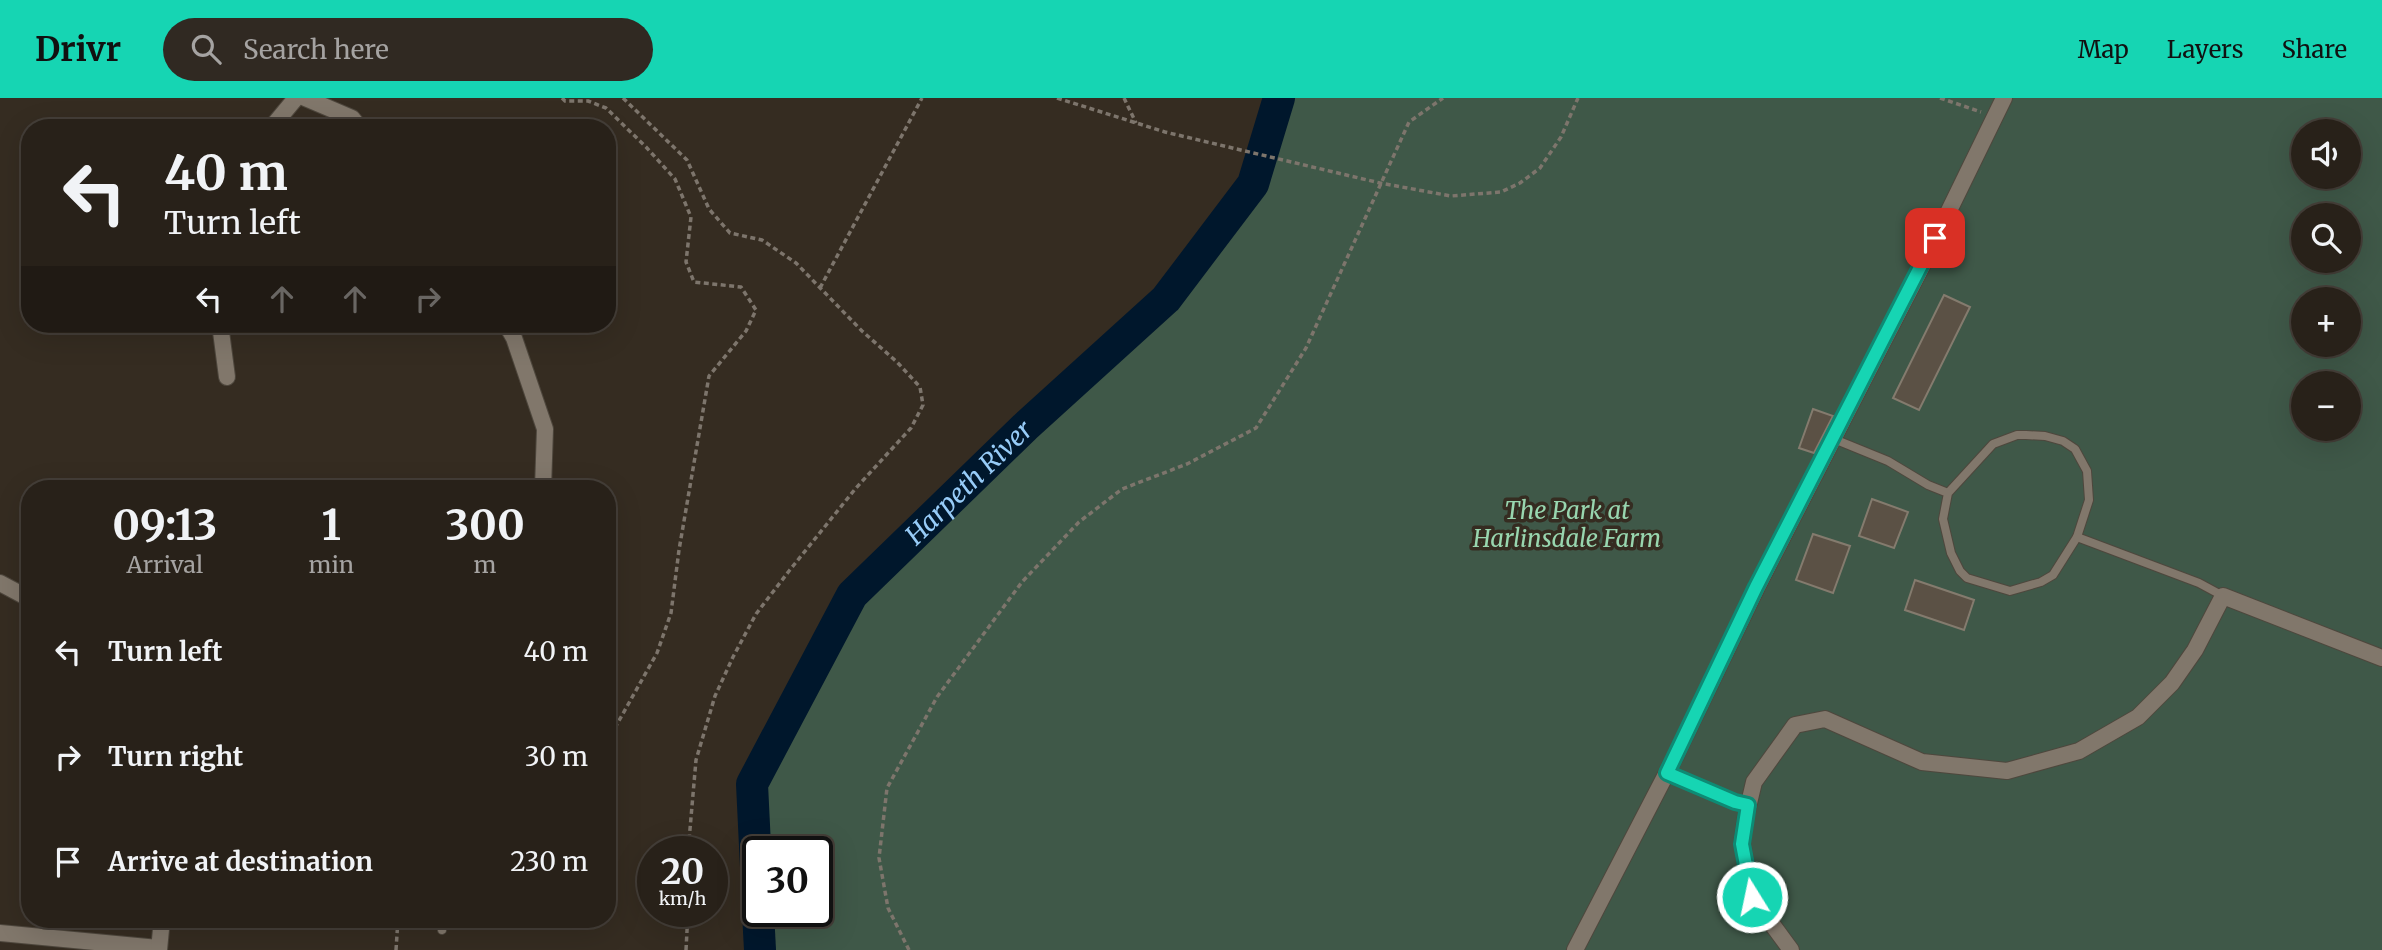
<!DOCTYPE html>
<html lang="en">
<head>
<meta charset="utf-8">
<style>
  :root { --surface:#282119; --page:#302922; --text:#f1f3f6; --muted:#a5a3a2; --line:#443e38; --accent:#16d5b3 }
  body { margin:0; font-family:Merriweather,serif; background:var(--page); color:var(--text); height:100vh; display:flex; flex-direction:column; font-size:26px; white-space:nowrap }
  * { box-sizing:border-box; margin:0 }
  p { font-size:23px; color:var(--muted) }
  .icon { flex:none; width:38px; height:38px; fill:none; stroke:currentColor; stroke-width:2; stroke-linecap:round; stroke-linejoin:round }
  .map { position:relative; flex:1; overflow:hidden }
  .details { position:absolute; left:21px; top:382px; width:595px; height:448px; display:flex; flex-direction:column; background:var(--surface); border-radius:28px; box-shadow:0 7px 28px #0002,0 0 0 2px var(--line) }
  .details>* { flex:none }
  .hud { position:absolute; left:21px; top:21px; width:595px; height:214px; border-radius:28px; box-shadow:0 7px 28px #0002,0 0 0 2px var(--line); background:#282119; color:var(--text); overflow:hidden }
  .fabs { position:absolute; left:2291px; top:21px; display:grid; gap:14px }
  .fabs a { display:grid; place-items:center; width:70px; height:70px; border-radius:50%; background:var(--surface); box-shadow:0 7px 28px #0002,0 0 0 2px var(--line); font-size:35px }
  .speed { position:absolute; left:637px; top:738px; display:flex; gap:14px; font-size:35px; font-weight:700; text-align:center }
  .speed>* { display:grid; place-content:center; width:91px; height:91px; border-radius:50%; background:var(--surface); box-shadow:0 7px 28px #0002,0 0 0 2px var(--line); line-height:1 }
  .speed small { font-size:18px; font-weight:400 }
  .speed .limit { border:4px solid #111; border-radius:10px; background:#fff; color:#111 }
  .pin { position:absolute; display:grid; place-items:center; width:60px; height:60px; color:#fff; margin:-30px; border-radius:14px; box-shadow:0 4px 10px #0006 }
  .me { position:absolute; width:77px; margin:-38px; rotate:350deg; stroke-linejoin:round; filter:drop-shadow(0 0 5px #0008) }
  .turn { display:flex; align-items:center; gap:24px; height:147px; padding:0 28px; font-size:32px }
  .turn .icon { width:91px; height:91px; stroke-width:2.5 }
  .turn b { display:block; font-size:49px; line-height:60px }
  .lanes { display:flex; align-items:center; height:66px; padding:0 28px; background:#0003; justify-content:center; gap:35px; direction:ltr }
  .lanes .off { opacity:.35 }
  .eta { display:flex; justify-content:space-evenly; align-items:center; height:119px; text-align:center }
  .eta b { font-size:42px; font-weight:700; line-height:49px }
  ul { padding:0; list-style:none }
  li { display:flex; align-items:center; gap:21px; height:105px; padding:0 28px }
  li div { flex:1 }
  li b { display:block; font-size:26px }
  li em { font-style:normal }
  header { display:flex; align-items:center; gap:42px; box-sizing:border-box; height:98px; padding:0 35px; background:var(--accent); color:#111 }
  header strong { font-size:33px }
  nav { display:flex; gap:38px; margin-inline-start:auto; font-size:24px }
  .search { width:490px; height:63px; background:var(--page); display:flex; align-items:center; gap:18px; box-sizing:border-box; padding:0 24px; border-radius:38px; color:var(--muted); font-size:26px }
  .map>svg:first-child { display:block }
</style>
</head>
<body>
<header>
<strong>Drivr</strong>
<div class="search"><svg class="icon" aria-label="search" viewBox="0 0 24 24"><circle cx="10" cy="10" r="6"/><path d="M15 15l6 6"/></svg>Search here</div>
<nav><a>Map</a><a>Layers</a><a>Share</a></nav>
</header>
<div class="map">
<svg width="2382" height="852" viewBox="0 0 2382 852">
  <rect width="100%" height="100%" fill="#352c21"/>
  <path fill="#3f5848" fill-rule="evenodd" d="M 1279,0 L 2382,0 L 2382,852 L 760,852 L 758,814 L 817,814 L 817,754 L 758,754 L 758,810 L 752,686 L 852,497 L 1025,329 L 1166,201 L 1253,86 ZM 2303,33 L 2348,33 L 2348,79 L 2303,79 ZM 2303,117 L 2348,117 L 2348,163 L 2303,163 ZM 2303,201 L 2348,201 L 2348,247 L 2303,247 ZM 2303,285 L 2348,285 L 2348,331 L 2303,331 Z"/>
  <g fill="none" stroke-linecap="round" stroke-linejoin="round">
    <g stroke="#00172c" stroke-width="32">
      <path id="s1" d="M 758,810 L 752,686 L 852,497 L 1025,329 L 1166,201 L 1253,86 L 1279,0"/>
      <polyline points="758,814 760,852"/>
    </g>
  </g>
  <g fill="#5b5145" stroke="#847b6e" stroke-width="2">
    <polygon points="1944,197 1970,209 1919,312 1893,300"/>
    <polygon points="1813,311 1833,318 1814,355 1799,350"/>
    <polygon points="1872,401 1908,414 1894,450 1859,438"/>
    <polygon points="1813,436 1850,448 1833,495 1796,482"/>
    <polygon points="1915,482 1974,502 1964,532 1905,512"/>
  </g>
  <g fill="none" stroke-linecap="round" stroke-linejoin="round">
    <defs>
      <g id="service">
        <polyline points="1834,341 1888,363 1928,387 1948,395 1943,421 1951,455 1960,473 1967,480 2010,493 2041,484 2053,477 2077,439 2089,402 2087,373 2075,351 2063,343 2045,338 2026,337 2017,337 1993,346 1948,395"/>
        <polyline points="2077,439 2199,485 2223,498"/>
        <polyline points="1667,675 1735,704 1748,707"/>
        <polyline points="440,821 442,832"/>
      </g>
      <g id="minor">
        <polyline points="305,0 352,20 360,30"/>
        <polyline points="271,30 296,0"/>
        <polyline points="220,226 227,279"/>
        <polyline points="506,226 514,240 545,331 543,390"/>
        <polyline points="0,485 30,501"/>
        <polyline points="0,835 158,850"/>
        <polyline points="159,852 162,821"/>
        <polyline points="1575,852 1675,659 1757,489 1924,164 2004,0"/>
        <polyline points="1791,852 1752,799 1742,745 1746,718 1754,684 1795,627 1825,621 1922,664 2007,673 2079,653 2138,619 2172,585 2195,552 2223,498 2382,560"/>
      </g>
    </defs>
    <use href="#service" stroke="#4e473d" stroke-width="10"/>
    <use href="#minor" stroke="#4e473d" stroke-width="18"/>
    <g stroke="#7d756c" stroke-width="3.5" stroke-dasharray="5 3.5" stroke-linecap="butt">
      <polyline points="562,0 565,3 588,3 606,10 646,49 675,81 691,119 686,164 694,184 741,189 756,212 746,233 709,278 679,452 671,515 657,555 607,644"/>
      <polyline points="623,0 687,62 709,111 730,135 762,142 796,165 862,233 897,264 920,289 923,307 911,330 856,390 789,473 756,516 733,559 715,598 696,662 688,754"/>
      <polyline points="1057,0 1165,34 1380,85 1451,98 1501,94 1520,85 1540,70 1561,39 1578,0"/>
      <polyline points="1124,0 1136,25"/>
      <polyline points="1940,0 1981,14"/>
      <polyline points="820,190 922,0"/>
      <polyline points="396,852 398,821"/>
      <polyline points="686,852 688,814"/>
      <polyline points="909,852 888,810 879,760 887,690 937,599 1022,484 1079,424 1122,391 1187,366 1256,330 1306,250 1409,24 1443,0"/>
    </g>
    <use href="#service" stroke="#81776b" stroke-width="8"/>
    <use href="#minor" stroke="#81776b" stroke-width="16"/>
  </g>
  <g fill="none" stroke-linecap="round" stroke-linejoin="round">
    <defs>
      <polyline id="route" points="1752,799 1742,746 1748,707 1735,704 1667,675 1756,489 1935,140"/>
    </defs>
    <use href="#route" stroke="#0e8a74" stroke-width="18"/>
    <use href="#route" stroke="#16d5b3" stroke-width="12"/>
  </g>
  <g text-anchor="middle" dominant-baseline="central" stroke-width="7" stroke-linejoin="round" paint-order="stroke">
    <g font-size="24" font-style="italic" fill="#98d6af" stroke="#352c21">
      <text x="1567" y="412">The Park at<tspan x="1567" dy="28">Harlinsdale Farm</tspan></text>
    </g>
    <g font-size="26" font-style="italic" fill="#97ccf8" stroke="#352c21">
      <text stroke="none"><textPath href="#s1" startOffset="500">Harpeth River</textPath></text>
    </g>
  </g>
</svg>
<div class="fabs">
<a><svg class="icon" aria-label="sound" viewBox="0 0 24 24"><path d="M4 9h4l5-4v14l-5-4H4zM17 9q2 3 0 6"/></svg></a>
<a><svg class="icon" aria-label="search" viewBox="0 0 24 24"><circle cx="10" cy="10" r="6"/><path d="M15 15l6 6"/></svg></a>
<a>+</a>
<a>−</a>
</div>
<div class="speed"><div>20<small>km/h</small></div><div class="limit">30</div></div>
<div class="pin" style="left:1935px;top:140px;background:#d93025"><svg class="icon" aria-label="arrive" viewBox="0 0 24 24"><path d="M6 21V4h12l-3 4 3 4H6"/></svg></div>
<svg class="me" style="left:1752px;top:799px" viewBox="-20 -20 40 40"><circle r="17" fill="#16d5b3" stroke="#fff" stroke-width="3"/><path d="M0-11L8 9 0 5-8 9z" fill="#fff"/></svg>
<div class="hud">
<div class="turn"><svg class="icon" aria-label="left" viewBox="0 0 24 24"><path d="M17 20v-9H6M10 6l-5 5 5 5"/></svg><div><b>40 m</b>Turn left</div></div>
<div class="lanes"><svg class="icon" aria-label="left" viewBox="0 0 24 24"><path d="M17 20v-9H6M10 6l-5 5 5 5"/></svg><svg class="icon off" aria-label="ahead" viewBox="0 0 24 24"><path d="M12 20V5M6 11l6-6 6 6"/></svg><svg class="icon off" aria-label="ahead" viewBox="0 0 24 24"><path d="M12 20V5M6 11l6-6 6 6"/></svg><svg class="icon off" aria-label="right" viewBox="0 0 24 24"><path d="M7 20v-9h11M14 6l5 5-5 5"/></svg></div>
</div>
<section class="details">
<div class="eta">
<div><b>09:13</b><p>Arrival</p></div>
<div><b>1</b><p>min</p></div>
<div><b>300</b><p>m</p></div>
</div>
<ul>
<li><svg class="icon" aria-label="left" viewBox="0 0 24 24"><path d="M17 20v-9H6M10 6l-5 5 5 5"/></svg><div><b>Turn left</b></div><em>40 m</em></li>
<li><svg class="icon" aria-label="right" viewBox="0 0 24 24"><path d="M7 20v-9h11M14 6l5 5-5 5"/></svg><div><b>Turn right</b></div><em>30 m</em></li>
<li><svg class="icon" aria-label="arrive" viewBox="0 0 24 24"><path d="M6 21V4h12l-3 4 3 4H6"/></svg><div><b>Arrive at destination</b></div><em>230 m</em></li>
</ul>
</section>
</div>
</body>
</html>
